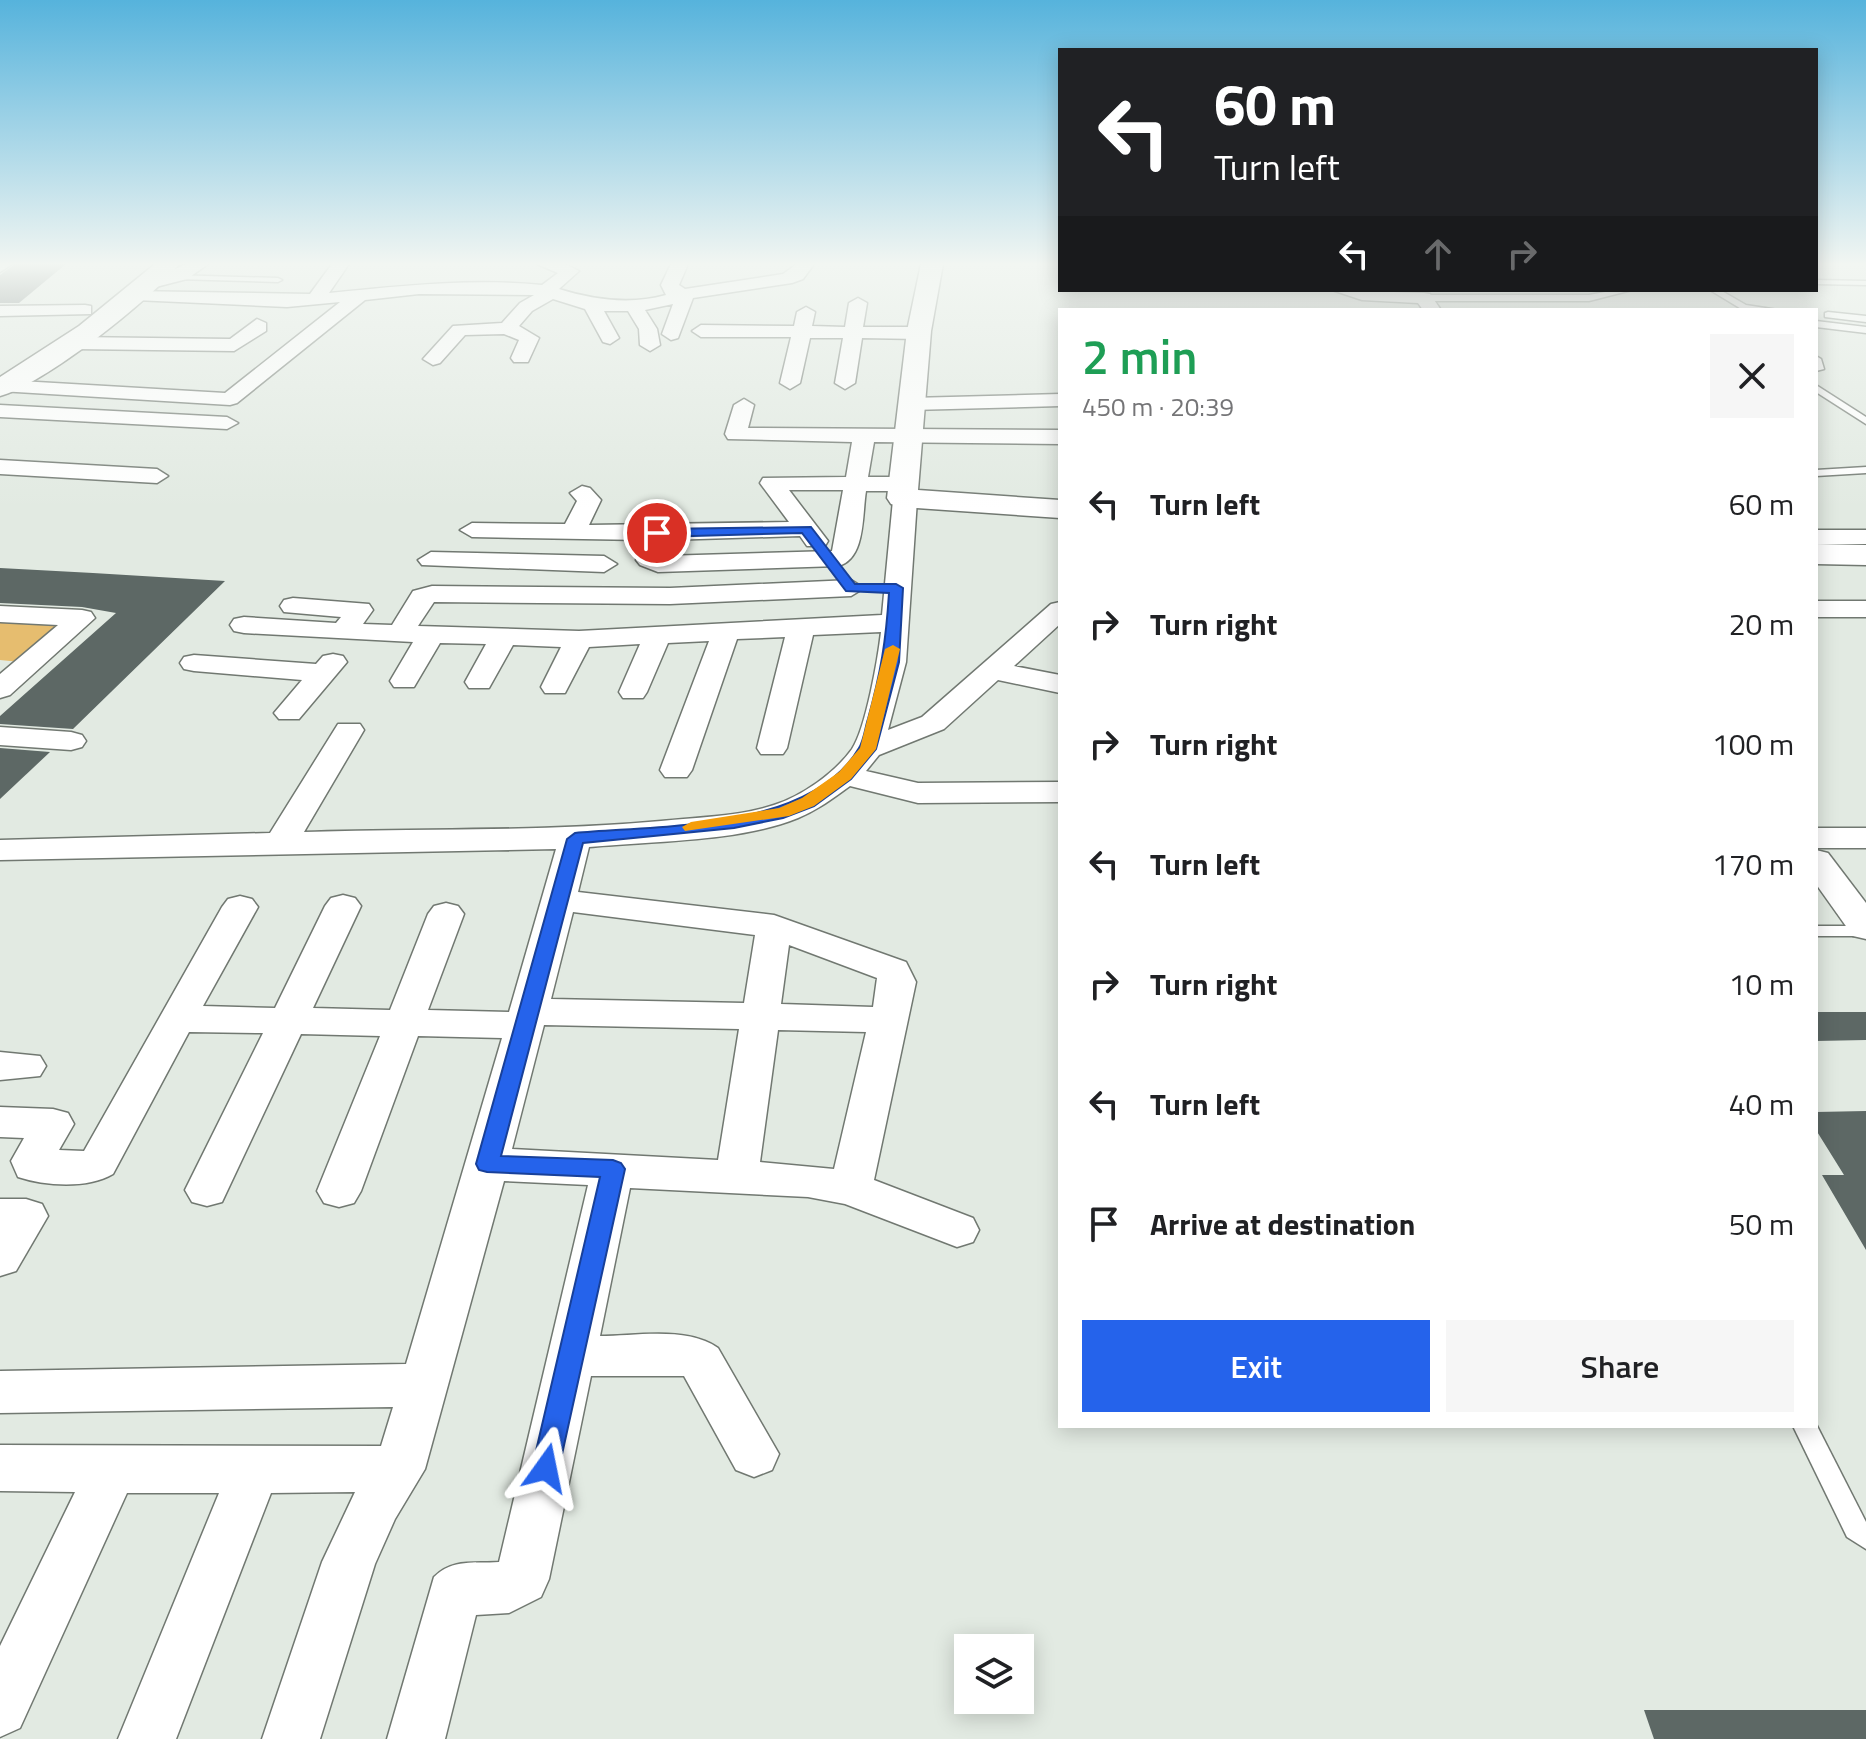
<!DOCTYPE html>
<html lang="en">
<head>
<meta charset="utf-8">
<style>
  :root { --surface:#fff; --page:#f6f6f6; --text:#202124; --muted:#757577; --accent:#2563eb }
  body { margin:0; font-family:"Titillium Web",sans-serif; background:var(--page); color:var(--text); height:100vh; display:flex; flex-direction:column; font-size:30px; white-space:nowrap }
  * { box-sizing:border-box; margin:0 }
  p { font-size:26px; color:var(--muted) }
  .icon { flex:none; width:44px; height:44px; fill:none; stroke:currentColor; stroke-width:2; stroke-linecap:round; stroke-linejoin:round }
  .map { position:relative; flex:1; overflow:hidden }
  .details { position:absolute; left:1058px; top:308px; width:760px; height:1120px; display:flex; flex-direction:column; background:var(--surface); border-radius:0px; box-shadow:0 4px 20px #0003 }
  .details>* { flex:none }
  .banner { position:absolute; left:1058px; top:48px; width:760px; height:244px; border-radius:0px; box-shadow:0 4px 20px #0003; background:#202124; color:#fff; overflow:hidden }
  .buttons { position:absolute; left:954px; top:1634px; display:grid; gap:16px }
  .buttons a { display:grid; place-items:center; width:80px; height:80px; border-radius:0px; background:var(--surface); box-shadow:0 4px 20px #0003; font-size:40px }
  .pin { position:absolute; display:grid; place-items:center; width:68px; height:68px; color:#fff; margin:-34px; border:4px solid #fff; border-radius:50%; box-shadow:0 2px 8px #0007 }
  .me { position:absolute; width:88px; margin:-44px; rotate:12deg; stroke-linejoin:round; filter:drop-shadow(0 0 6px #0008) }
  .turn { display:flex; align-items:center; gap:28px; height:168px; padding:0 24px; font-size:36px }
  .turn .icon { width:104px; height:104px; stroke-width:2.5 }
  .turn b { display:block; font-size:56px; line-height:68px }
  .lanes { display:flex; align-items:center; height:76px; padding:0 24px; background:#0003; justify-content:center; gap:40px; direction:ltr }
  .lanes .off { opacity:.35 }
  .round { display:grid; place-items:center; flex:none; width:84px; height:84px; border-radius:0px; background:var(--page) }
  .headline { display:flex; align-items:center; justify-content:space-between; height:136px; padding:0 24px }
  h1 { font-size:48px; font-weight:600; line-height:60px; color:#1e9e55 }
  .cta { display:flex; gap:16px; margin-top:auto; padding:16px 24px }
  .cta a { flex:1; height:92px; border-radius:0px; background:var(--accent); color:#fff; font-size:32px; font-weight:600; line-height:92px; text-align:center }
  .cta a+a { background:var(--page); color:var(--text) }
  ul { padding:0; list-style:none }
  li { display:flex; align-items:center; gap:24px; height:120px; padding:0 24px }
  li div { flex:1 }
  li b { display:block; font-size:30px }
  li em { font-style:normal }
  .map>svg:first-child { display:block }
</style>
</head>
<body>
<div class="map">
<svg width="1866" height="1739" viewBox="0 0 1866 1739">
  <rect width="100%" height="100%" fill="#e2eae2"/>
  <polygon fill="#e6bd6f" points="0,619 66,623 20,662 0,660"/>
  <g fill="#5d6865">
    <polygon points="15,264 66,264 19,303 0,303 0,275"/>
    <polygon points="0,568 93,573 225,581 73,729 0,724 0,716 116,613 82,607 0,603"/>
    <polygon points="0,748 50,752 0,799"/>
    <polygon points="1816,1012 1866,1012 1866,1040 1816,1041"/>
    <polygon points="1866,1111 1866,1250 1822,1175 1844,1175 1816,1130 1816,1112"/>
    <polygon points="1644,1710 1866,1710 1866,1739 1654,1739"/>
  </g>
  <g fill="none" stroke-linecap="round" stroke-linejoin="round">
    <defs>
      <g id="lane">
        <polygon points="172,275 278,278 282,280 278,282 175,279"/>
        <polygon points="1816,280 1866,281 1866,285 1816,284"/>
        <polygon points="1616,290 1632,290 1589,301 1424,301 1420,298 1424,295 1589,295"/>
        <polygon points="1710,290 1720,290 1746,305 1778,310 1743,310"/>
        <polygon points="1828,312 1866,316 1866,322 1825,317 1825,313"/>
        <polygon points="1816,321 1866,327 1866,333 1816,327"/>
        <polygon points="1816,356 1821,359 1824,369 1816,371"/>
        <polygon points="1816,385 1866,417 1866,424 1816,392"/>
        <polygon points="1866,467 1866,473 1816,476 1816,470"/>
        <rect x="1816" y="926" width="50" height="10"/>
        <polygon points="1816,1424 1866,1522 1866,1549 1847,1537 1793,1426"/>
      </g>
      <g id="street">
        <polygon points="0,264 12,264 0,272"/>
        <polygon points="187,264 208,264 187,279 148,289 139,284"/>
        <path d="M 332,264 L 349,264 L 329,293 C 400,286 471,278 542,285 L 558,273 L 537,264 L 565,264 L 579,271 L 559,289 C 594,300 630,305 666,295 L 661,285 L 671,264 L 688,264 L 679,285 L 685,289 L 783,274 L 797,264 L 814,264 L 803,279 L 792,283 L 693,298 L 678,338 L 671,340 L 662,334 L 673,304 L 645,310 L 657,329 L 660,345 L 650,351 L 640,345 L 639,329 L 628,311 L 604,311 L 619,338 L 610,344 L 603,342 L 585,309 L 553,299 L 532,311 L 519,326 L 539,338 L 528,362 L 514,362 L 511,358 L 519,340 L 504,334 L 465,335 L 440,363 L 433,365 L 423,359 L 453,326 L 502,323 L 520,303 L 534,295 L 419,294 L 365,300 L 237,403 L 230,405 L 0,391 L 3,380 L 225,393 L 340,302 L 287,307 L 135,300 L 126,295 L 129,291 L 310,294 Z"/>
        <polygon points="1332,290 1424,293 1430,294 1441,310 1423,310 1418,303 1362,300"/>
        <polygon points="858,298 867,303 863,327 919,327 928,333 919,339 862,338 855,383 845,389 835,383 843,338 810,338 800,383 790,389 780,383 791,337 701,337 692,331 701,325 794,326 797,312 806,307 815,312 812,326 845,327 849,303"/>
        <polygon points="85,305 91,306 91,314 0,316 0,306"/>
        <polygon points="257,319 266,323 266,331 234,351 74,349 65,343 74,337 230,339"/>
        <polygon points="1060,394 1060,406 911,410 901,404 911,398"/>
        <path d="M 744,399 L 754,405 L 748,428 L 1060,430 L 1060,444 L 874,442 L 868,477 L 903,477 L 915,484 L 903,491 L 866,491 C 862,514 866,559 838,566 L 658,572 L 640,565 L 636,560 L 643,540 L 472,537 L 460,530 L 472,523 L 565,524 L 577,501 L 570,493 L 582,486 L 590,488 L 601,500 L 589,525 L 789,522 L 760,483 L 763,478 L 846,477 L 852,442 L 728,439 L 725,434 L 734,405 ZM 789,490 L 843,490 L 832,551 L 663,556 L 667,540 L 800,536 L 807,546 L 825,546 L 828,541 Z"/>
        <polygon points="0,405 227,417 238,423 227,429 0,417"/>
        <polygon points="0,460 157,469 168,476 157,483 0,474"/>
        <path d="M 905,493 L 917,500 L 906,662 L 888,730 L 922,717 L 1051,604 L 1060,602 L 1060,624 L 1014,666 L 1060,675 L 1060,693 L 998,680 L 944,729 L 879,755 L 866,771 L 918,783 L 1060,782 L 1060,802 L 918,803 L 850,786 C 833,798 818,810 798,818 C 739,842 653,841 589,847 L 578,892 L 774,915 L 906,962 L 916,982 L 874,1180 L 973,1218 L 979,1230 L 973,1242 L 957,1247 L 845,1204 L 808,1197 L 630,1188 L 600,1336 C 635,1336 688,1326 718,1348 L 779,1454 L 772,1470 L 754,1477 L 736,1470 L 684,1376 L 591,1376 L 549,1579 L 541,1597 L 509,1613 L 476,1615 L 445,1739 L 387,1739 L 434,1577 C 453,1558 474,1564 499,1562 L 588,1185 L 504,1181 L 425,1469 L 395,1519 L 375,1564 L 320,1739 L 262,1739 L 322,1562 L 355,1492 L 271,1493 L 176,1739 L 118,1739 L 219,1493 L 127,1493 L 20,1728 L 0,1737 L 0,1646 L 75,1492 L 0,1491 L 0,1445 L 381,1446 L 393,1407 L 0,1413 L 0,1371 L 406,1364 L 502,1038 L 418,1036 L 361,1191 L 354,1203 L 339,1207 L 324,1203 L 317,1191 L 380,1036 L 301,1034 L 222,1202 L 207,1206 L 192,1202 L 185,1190 L 263,1033 L 189,1032 L 113,1174 C 88,1189 45,1186 18,1177 L 11,1161 L 24,1138 L 0,1137 L 0,1107 L 53,1109 L 68,1113 L 74,1124 L 59,1150 L 84,1151 L 222,907 L 228,899 L 240,896 L 252,899 L 258,907 L 203,1006 L 275,1008 L 325,906 L 331,898 L 343,895 L 355,898 L 361,906 L 313,1008 L 390,1010 L 428,914 L 434,906 L 446,903 L 458,906 L 464,914 L 428,1010 L 509,1012 L 556,849 L 0,860 L 0,840 L 270,833 L 338,724 L 360,724 L 364,730 L 304,832 C 423,828 542,832 661,821 C 698,817 738,817 774,805 C 802,796 835,773 852,749 C 866,728 878,658 881,632 L 813,635 L 787,748 L 783,754 L 761,754 L 757,748 L 785,637 L 737,639 L 692,770 L 687,777 L 665,777 L 660,770 L 709,641 L 668,643 L 647,692 L 643,698 L 623,698 L 619,692 L 640,644 L 589,647 L 565,693 L 545,693 L 541,687 L 561,647 L 513,645 L 489,688 L 469,688 L 465,682 L 486,644 L 440,643 L 414,687 L 394,687 L 390,681 L 413,642 L 244,633 L 234,631 L 230,625 L 234,619 L 244,617 L 336,623 L 341,617 L 284,612 L 280,606 L 284,600 L 293,598 L 369,604 L 373,610 L 363,624 L 392,625 L 413,591 L 432,586 L 670,588 L 851,580 L 864,588 L 851,596 L 670,604 L 434,602 L 418,626 L 579,631 L 882,615 L 893,500 ZM 573,912 L 755,935 L 744,1003 L 551,999 ZM 789,945 L 877,978 L 873,1007 L 781,1004 ZM 544,1025 L 739,1029 L 718,1160 L 512,1149 ZM 778,1030 L 866,1032 L 834,1169 L 760,1162 Z"/>
        <rect x="1816" y="530" width="50" height="14"/>
        <polygon points="431,552 604,556 617,564 604,572 422,565 418,560"/>
        <rect x="1816" y="601" width="50" height="16"/>
        <polygon points="0,606 82,610 91,612 95,618 10,695 0,698 0,674 58,625 0,622"/>
        <polygon points="333,654 343,656 347,662 299,719 279,719 274,713 302,680 194,671 184,669 180,663 184,657 194,655 316,664 323,656"/>
        <polygon points="0,727 71,732 82,735 86,741 82,747 71,750 0,745"/>
        <rect x="1816" y="828" width="50" height="20"/>
        <polygon points="1816,850 1828,853 1866,903 1866,939 1853,936 1816,884"/>
        <polygon points="0,1052 40,1056 46,1066 40,1076 0,1080"/>
        <polygon points="0,1199 26,1199 42,1204 48,1216 16,1271 0,1276"/>
      </g>
      <g id="secondary">
        <polygon points="921,264 943,264 931,331 918,490 1060,500 1060,518 902,507 891,504 887,498 907,331"/>
        <polygon points="1816,544 1866,545 1866,565 1816,564"/>
      </g>
      <path id="highway" d="M 155,264 L 179,264 C 153,299 41,386 0,396 L 0,377 L 79,326 Z"/>
    </defs>
    <use href="#lane" stroke="#717871" stroke-width="3"/>
    <use href="#street" stroke="#717871" stroke-width="3"/>
    <use href="#secondary" stroke="#717871" stroke-width="3"/>
    <use href="#highway" stroke="#717871" stroke-width="3"/>
    <use href="#lane" fill="#fff" fill-rule="evenodd"/>
    <use href="#street" fill="#fff" fill-rule="evenodd"/>
    <use href="#secondary" fill="#fff" fill-rule="evenodd"/>
    <use href="#highway" fill="#fff" fill-rule="evenodd"/>
  </g>
  <linearGradient id="sky" x2="0" y2="1"><stop stop-color="#56b3dc"/><stop offset="0.52" stop-color="#f2f6f2"/><stop offset="1" stop-color="#f2f6f2" stop-opacity="0"/></linearGradient>
  <rect width="1866" height="508" fill="url(#sky)"/>
  <path fill="#2563eb" stroke="#184099" stroke-width="2" d="M 811,527 L 855,584 L 896,584 L 903,588 L 899,662 L 876,749 L 851,779 L 814,806 L 783,818 L 734,828 L 583,843 L 501,1156 L 613,1160 L 621,1163 L 625,1169 L 559,1468 L 555,1476 L 546,1480 L 536,1476 L 532,1468 L 600,1177 L 487,1172 L 479,1170 L 476,1164 L 567,839 L 575,833 C 659,825 811,831 859,748 C 864,740 865,728 868,719 C 881,672 886,641 889,593 L 846,591 L 802,533 L 657,537 L 650,533 L 657,529 Z"/>
  <polygon fill="#f59e0b" points="893,645 900,649 876,749 851,779 814,806 789,816 685,831 682,827 691,822 779,808 802,798 839,772 860,748 885,649"/>
</svg>
<div class="buttons">
<a><svg class="icon" aria-label="layers" viewBox="0 0 24 24"><path d="M12 4l9 5-9 5-9-5zM3 14l9 5 9-5"/></svg></a>
</div>
<div class="pin" style="left:657px;top:533px;background:#d93025"><svg class="icon" aria-label="arrive" viewBox="0 0 24 24"><path d="M6 21V4h12l-3 4 3 4H6"/></svg></div>
<svg class="me" style="left:546px;top:1468px" viewBox="-20 -20 40 40"><path d="M0-17L14 15 0 8-14 15z" fill="#2563eb" stroke="#fff" stroke-width="4"/></svg>
<div class="banner">
<div class="turn"><svg class="icon" aria-label="left" viewBox="0 0 24 24"><path d="M17 20v-9H6M10 6l-5 5 5 5"/></svg><div><b>60 m</b>Turn left</div></div>
<div class="lanes"><svg class="icon" aria-label="left" viewBox="0 0 24 24"><path d="M17 20v-9H6M10 6l-5 5 5 5"/></svg><svg class="icon off" aria-label="ahead" viewBox="0 0 24 24"><path d="M12 20V5M6 11l6-6 6 6"/></svg><svg class="icon off" aria-label="right" viewBox="0 0 24 24"><path d="M7 20v-9h11M14 6l5 5-5 5"/></svg></div>
</div>
<section class="details">
<div class="headline"><div><h1>2 min</h1><p>450 m · 20:39</p></div><a class="round"><svg class="icon" aria-label="close" viewBox="0 0 24 24"><path d="M6 6l12 12M18 6L6 18"/></svg></a></div>
<ul>
<li><svg class="icon" aria-label="left" viewBox="0 0 24 24"><path d="M17 20v-9H6M10 6l-5 5 5 5"/></svg><div><b>Turn left</b></div><em>60 m</em></li>
<li><svg class="icon" aria-label="right" viewBox="0 0 24 24"><path d="M7 20v-9h11M14 6l5 5-5 5"/></svg><div><b>Turn right</b></div><em>20 m</em></li>
<li><svg class="icon" aria-label="right" viewBox="0 0 24 24"><path d="M7 20v-9h11M14 6l5 5-5 5"/></svg><div><b>Turn right</b></div><em>100 m</em></li>
<li><svg class="icon" aria-label="left" viewBox="0 0 24 24"><path d="M17 20v-9H6M10 6l-5 5 5 5"/></svg><div><b>Turn left</b></div><em>170 m</em></li>
<li><svg class="icon" aria-label="right" viewBox="0 0 24 24"><path d="M7 20v-9h11M14 6l5 5-5 5"/></svg><div><b>Turn right</b></div><em>10 m</em></li>
<li><svg class="icon" aria-label="left" viewBox="0 0 24 24"><path d="M17 20v-9H6M10 6l-5 5 5 5"/></svg><div><b>Turn left</b></div><em>40 m</em></li>
<li><svg class="icon" aria-label="arrive" viewBox="0 0 24 24"><path d="M6 21V4h12l-3 4 3 4H6"/></svg><div><b>Arrive at destination</b></div><em>50 m</em></li>
</ul>
<div class="cta"><a>Exit</a><a>Share</a></div>
</section>
</div>
</body>
</html>
